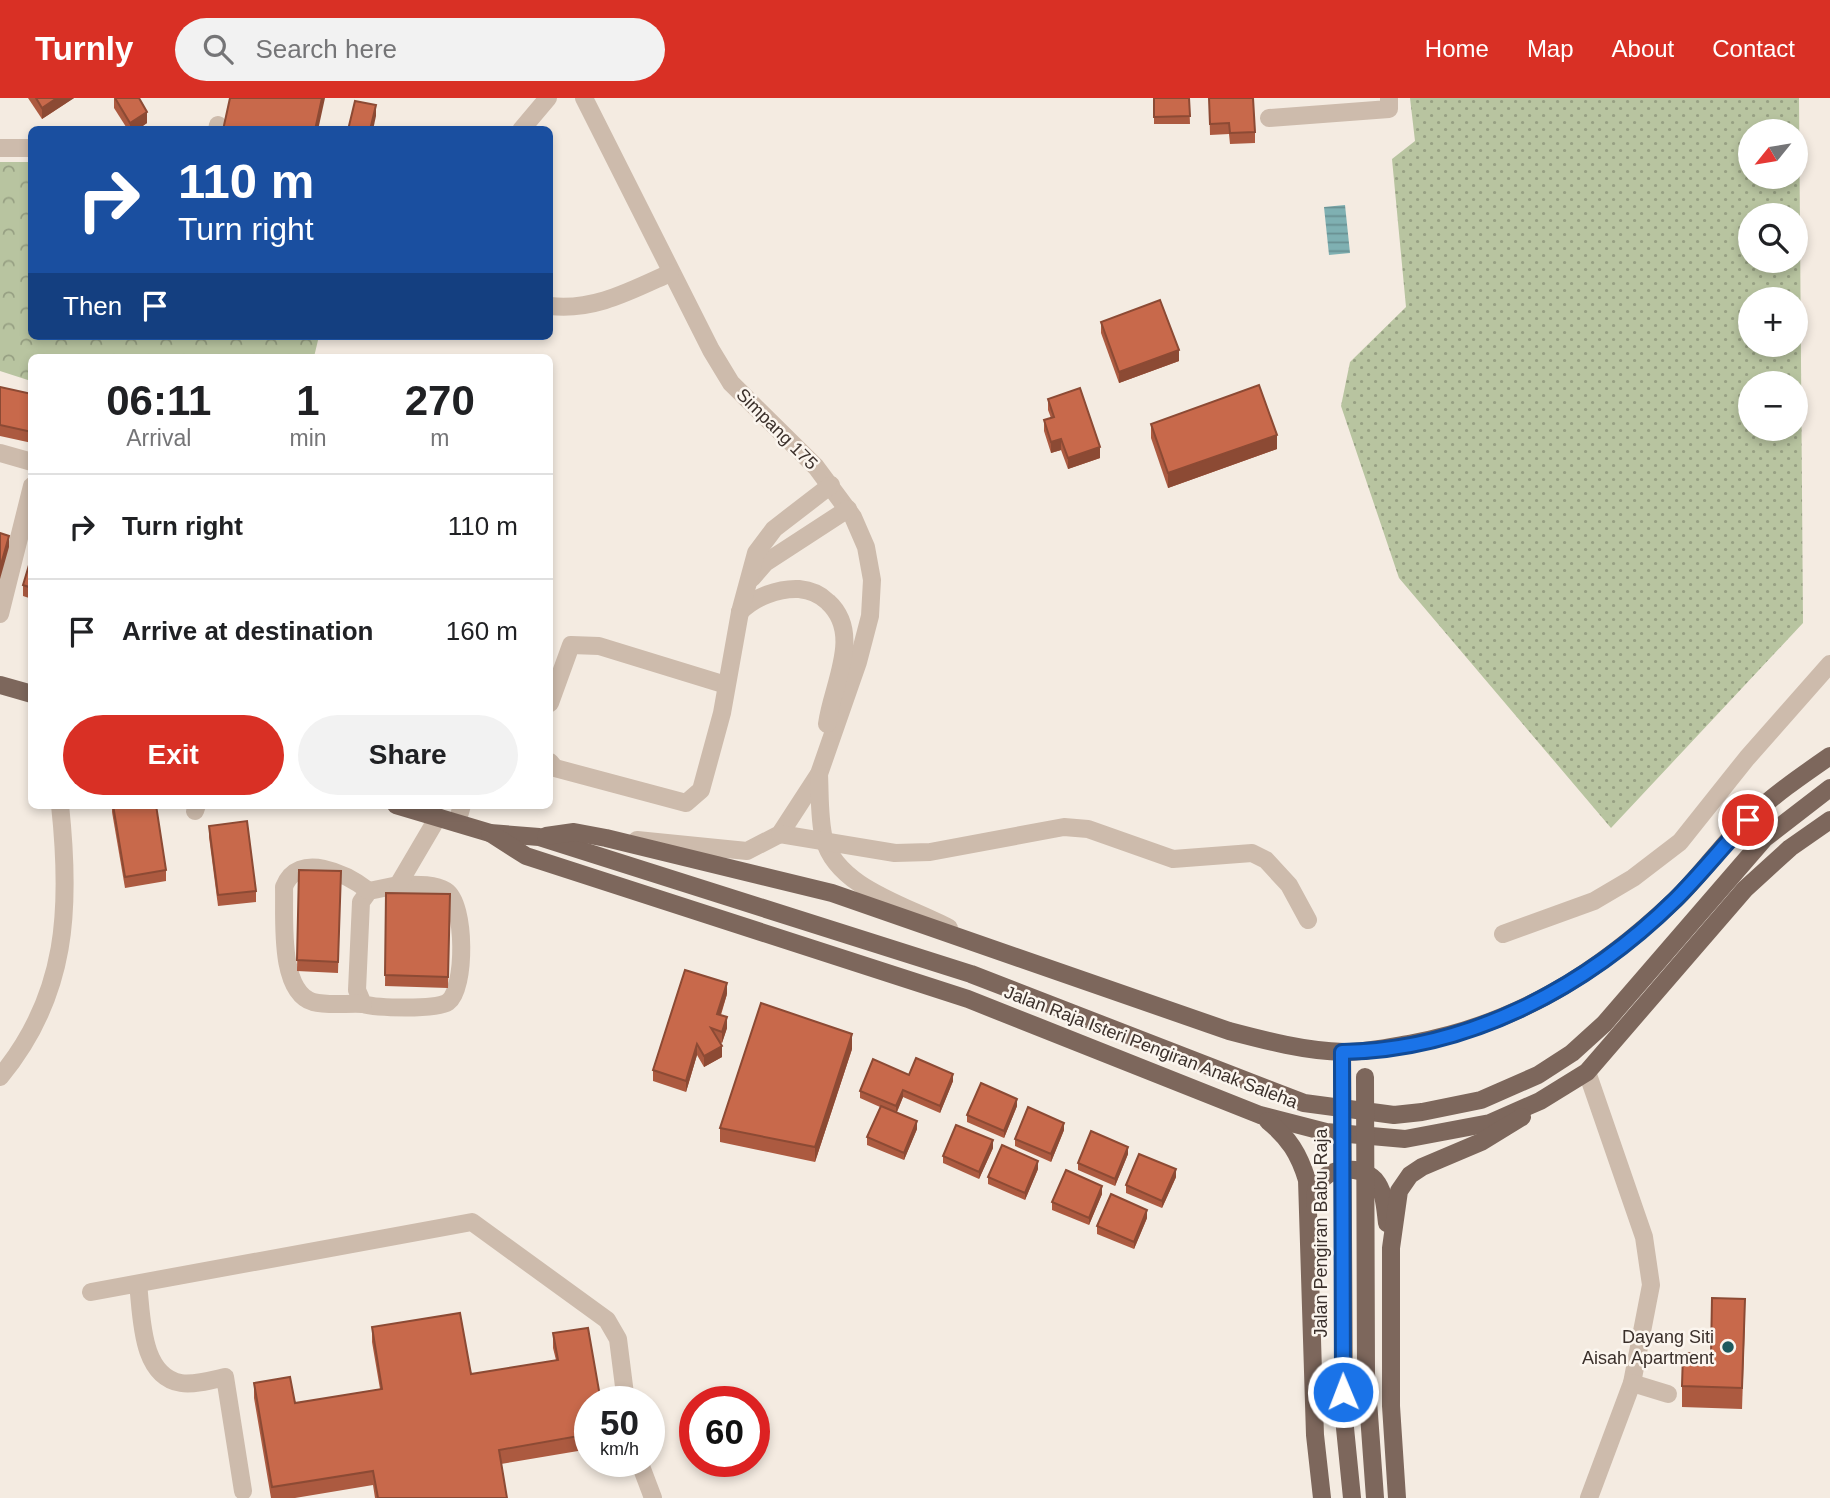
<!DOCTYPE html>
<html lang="en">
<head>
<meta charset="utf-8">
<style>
  :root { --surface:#fff; --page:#f2f2f2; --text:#202124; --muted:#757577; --line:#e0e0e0; --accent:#d93025 }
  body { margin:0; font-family:Helvetica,sans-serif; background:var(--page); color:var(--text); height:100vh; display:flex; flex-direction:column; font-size:26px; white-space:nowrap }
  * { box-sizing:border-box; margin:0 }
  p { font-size:23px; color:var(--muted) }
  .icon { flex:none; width:38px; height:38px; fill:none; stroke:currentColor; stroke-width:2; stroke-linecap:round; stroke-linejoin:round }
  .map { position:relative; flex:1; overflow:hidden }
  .sheet { position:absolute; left:28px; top:256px; width:525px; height:455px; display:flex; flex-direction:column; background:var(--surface); border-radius:10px; box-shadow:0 4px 10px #0003 }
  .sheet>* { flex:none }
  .hud { position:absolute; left:28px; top:28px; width:525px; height:214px; border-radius:10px; box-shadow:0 4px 10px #0003; background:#1a4fa0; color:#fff; overflow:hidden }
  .needle { width:46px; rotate:240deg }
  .buttons { position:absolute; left:1738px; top:21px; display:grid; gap:14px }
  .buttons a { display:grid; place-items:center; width:70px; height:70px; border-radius:50%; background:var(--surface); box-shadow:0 4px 10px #0003; font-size:35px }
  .speed { position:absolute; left:574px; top:1288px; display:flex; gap:14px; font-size:35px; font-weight:700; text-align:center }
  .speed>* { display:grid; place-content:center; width:91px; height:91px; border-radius:50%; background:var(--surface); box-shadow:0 4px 10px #0003; line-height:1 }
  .speed small { font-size:18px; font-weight:400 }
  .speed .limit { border:10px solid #d22; background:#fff; color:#111 }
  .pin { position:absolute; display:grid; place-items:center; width:60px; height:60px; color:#fff; margin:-30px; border:4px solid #fff; border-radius:50%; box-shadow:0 2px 7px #0007 }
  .me { position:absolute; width:77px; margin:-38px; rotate:359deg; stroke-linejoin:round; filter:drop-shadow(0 0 5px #0008) }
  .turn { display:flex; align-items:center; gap:24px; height:147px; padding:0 35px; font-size:32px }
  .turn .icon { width:91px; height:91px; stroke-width:2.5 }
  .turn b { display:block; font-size:49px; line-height:60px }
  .then { display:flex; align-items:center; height:66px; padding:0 35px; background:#0003; gap:14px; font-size:26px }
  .eta { display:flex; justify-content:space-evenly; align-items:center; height:119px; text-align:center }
  .eta b { font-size:42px; font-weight:700; line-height:49px }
  .action { display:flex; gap:14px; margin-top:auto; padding:14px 35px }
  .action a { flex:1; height:80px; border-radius:42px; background:var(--accent); color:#fff; font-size:28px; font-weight:700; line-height:80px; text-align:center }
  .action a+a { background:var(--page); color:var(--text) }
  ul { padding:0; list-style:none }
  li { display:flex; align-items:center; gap:21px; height:105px; padding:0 35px; border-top:2px solid var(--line) }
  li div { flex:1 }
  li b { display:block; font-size:26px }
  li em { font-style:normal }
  header { display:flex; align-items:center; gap:42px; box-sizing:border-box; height:98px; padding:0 35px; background:var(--accent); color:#fff }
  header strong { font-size:33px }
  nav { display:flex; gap:38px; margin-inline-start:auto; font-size:24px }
  .search { width:490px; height:63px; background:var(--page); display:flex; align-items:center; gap:18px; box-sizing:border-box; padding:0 24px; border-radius:38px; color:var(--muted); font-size:26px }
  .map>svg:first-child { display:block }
</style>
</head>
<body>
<header>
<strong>Turnly</strong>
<div class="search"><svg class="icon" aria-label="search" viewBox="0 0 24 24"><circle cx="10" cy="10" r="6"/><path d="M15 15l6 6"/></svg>Search here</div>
<nav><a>Home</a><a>Map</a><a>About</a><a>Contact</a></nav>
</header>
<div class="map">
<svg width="1830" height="1400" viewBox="0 0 1830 1400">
  <defs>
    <pattern id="grass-dots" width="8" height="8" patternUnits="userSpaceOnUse" patternTransform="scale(1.75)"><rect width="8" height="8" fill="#b8c4a0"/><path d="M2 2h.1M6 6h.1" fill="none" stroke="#97a083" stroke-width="1.8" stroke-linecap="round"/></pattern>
    <pattern id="forest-crowns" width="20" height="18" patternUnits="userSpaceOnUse" patternTransform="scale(1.75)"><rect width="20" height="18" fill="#b8c4a0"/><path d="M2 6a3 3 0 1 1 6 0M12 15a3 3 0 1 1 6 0" fill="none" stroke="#97a083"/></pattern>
    <pattern id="water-rules" width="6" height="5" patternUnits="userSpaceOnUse" patternTransform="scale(1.75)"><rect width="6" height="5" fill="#7fb0b2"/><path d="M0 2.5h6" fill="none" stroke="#699091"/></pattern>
  </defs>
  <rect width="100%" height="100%" fill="#f4ebe1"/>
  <path fill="url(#grass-dots)" fill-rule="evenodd" d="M 1410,0 L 1799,0 L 1803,525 L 1611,730 L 1399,480 L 1341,308 L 1350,264 L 1406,209 L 1392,61 L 1415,43 ZM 1750,33 L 1796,33 L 1796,79 L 1750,79 ZM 1750,117 L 1796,117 L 1796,163 L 1750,163 ZM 1750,201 L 1796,201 L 1796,247 L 1750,247 ZM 1750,285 L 1796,285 L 1796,331 L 1750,331 Z"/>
  <polygon fill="url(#forest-crowns)" points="0,64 31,64 32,238 319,238 314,259 32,259 31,283 0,273"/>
  <polygon fill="url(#water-rules)" points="1345,107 1350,155 1329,157 1324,109"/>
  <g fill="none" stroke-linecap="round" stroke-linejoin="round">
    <g stroke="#cdbbac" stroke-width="18">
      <polyline points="584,0 711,252 731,285 816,369 853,419 866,449 872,482 870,518 858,564 819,676 780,736 747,753 637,742"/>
      <polyline points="1269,20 1389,11 1389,0"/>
      <polyline points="217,32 218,27"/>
      <polyline points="521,32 548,0"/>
      <polyline points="0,50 32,50"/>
      <path d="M 550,208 C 594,213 630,193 670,175"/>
      <polyline points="0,355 32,364"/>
      <polyline points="752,480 765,465 848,411"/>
      <path d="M 740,514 C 754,499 779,490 799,491 C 810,492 820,496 828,504 C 863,536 832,587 827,626"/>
      <polyline points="0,516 32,388"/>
      <polyline points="550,605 571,547 599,548 726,587"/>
      <polyline points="550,664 555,670 686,705 701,692 722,615 740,514 756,455 774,431 831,387"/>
      <path d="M 819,676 C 820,697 819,721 824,741 C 837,790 908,808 949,830"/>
      <polyline points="195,713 197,707"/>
      <polyline points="457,725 462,707"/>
      <polyline points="780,736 895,755 930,754 1064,729 1088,731 1173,761 1252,755 1266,762 1289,787 1308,822"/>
      <path d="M 398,787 C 412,787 433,785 446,793 C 466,806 466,891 448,904 C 436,912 376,910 363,906 L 357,892 L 361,804 L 369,793 Z"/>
      <polyline points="398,787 438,719"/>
      <polyline points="1503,836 1594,803 1633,780 1680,744 1747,660 1830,566"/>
      <path d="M 363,906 C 348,905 328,908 313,904 C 278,893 285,819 284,789 C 298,752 347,776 369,793"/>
      <polyline points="1587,974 1644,1139 1651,1187 1632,1285 1589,1400"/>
      <path d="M 0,979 C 68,897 71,809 60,707"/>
      <path d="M 138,1186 C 142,1217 140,1278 181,1285 C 194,1287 212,1282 225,1279 L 243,1393"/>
      <polyline points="91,1194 472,1124 607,1222 618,1241 626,1304"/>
      <polyline points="1632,1285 1668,1296"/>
      <polyline points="639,1363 653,1400"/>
    </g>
    <g stroke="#7d675c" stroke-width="18">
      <polyline points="0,587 32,596"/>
      <polyline points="396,707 490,735 539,739 971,876 1304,1005 1394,1017 1422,1014 1481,1002 1538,977 1572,955 1604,926 1764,741 1830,690"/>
      <polyline points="490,735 526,758 968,901 1260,1017 1326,1034 1405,1041 1490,1025 1540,1003 1587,974 1745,791 1790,750 1830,722"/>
      <path d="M 546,738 L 574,734 L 606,740 L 832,795 L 1229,933 C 1267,943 1305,953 1344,954 C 1368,954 1390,949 1413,945 C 1517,926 1599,874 1675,802 C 1700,778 1721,748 1746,723 C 1772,698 1801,678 1830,658"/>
      <path d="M 1268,1023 C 1289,1040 1299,1056 1307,1082 L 1315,1337 L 1322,1400"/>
      <path d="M 1315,1106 C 1316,1101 1315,1094 1317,1089 C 1326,1068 1360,1066 1375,1082 C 1385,1094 1385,1110 1387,1125"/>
      <polyline points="1397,1400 1391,1308 1391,1150 1399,1093 1410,1077 1422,1069 1481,1044 1522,1019"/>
    </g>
    <g stroke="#7d675c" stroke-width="18">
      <polyline points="1342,954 1344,1320 1352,1400"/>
      <polyline points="1365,979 1366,1275 1375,1400"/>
    </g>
  </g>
  <g fill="#ac5a40">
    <polygon points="28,0 74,0 42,21"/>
    <polygon points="114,0 147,25 137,32 128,32 114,10"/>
    <polygon points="1154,0 1189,0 1190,26 1154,26"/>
    <polygon points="1209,0 1255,34 1255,45 1230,46 1229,36 1210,37"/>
    <polygon points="1101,224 1179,263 1119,285 1101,235"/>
    <polygon points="0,289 32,296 32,345 0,338"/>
    <polygon points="1048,301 1100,360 1068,371 1061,352 1051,355 1044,333 1044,322 1051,320 1048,312"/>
    <polygon points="1151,326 1277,351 1168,390 1151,340"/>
    <polygon points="32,457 32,501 23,498 23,487"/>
    <polygon points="112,707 156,707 166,772 166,783 125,790 112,714"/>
    <polygon points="209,728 256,793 256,804 218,808 209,739"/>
    <polygon points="299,772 341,773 338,875 297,873"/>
    <polygon points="386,795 450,796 448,890 385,888"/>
    <polygon points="727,896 721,917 727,930 722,945 719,944 722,959 704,969 697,957 686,994 653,983 653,972"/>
    <polygon points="852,951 815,1064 720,1044 720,1030"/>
    <polygon points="909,977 953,983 940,1015 903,999 897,1014 917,1031 904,1062 867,1047 867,1039 880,1009 860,1000 860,993"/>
    <polygon points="1017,1008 1004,1040 967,1024 967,1017"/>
    <polygon points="1064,1032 1051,1064 1015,1048 1015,1041"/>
    <polygon points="993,1050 979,1081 943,1065 943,1058"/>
    <polygon points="1128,1056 1115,1088 1078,1072 1078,1065"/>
    <polygon points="1038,1071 1025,1102 988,1086 988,1079"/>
    <polygon points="1176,1079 1162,1110 1126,1095 1126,1087"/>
    <polygon points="1102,1096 1089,1127 1052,1112 1052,1104"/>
    <polygon points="1147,1120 1134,1151 1097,1136 1097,1128"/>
    <polygon points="1745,1222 1742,1311 1682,1309 1682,1288 1711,1256"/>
    <polygon points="372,1229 471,1276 556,1262 553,1250 553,1235 590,1304 590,1351 501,1366 507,1400 375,1400 373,1387 295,1400 271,1400 254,1300 254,1285 295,1305 380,1291 372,1244"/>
  </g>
  <g fill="#8c4a34">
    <polygon points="57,0 74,0 42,21 42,10"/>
    <polygon points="322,0 325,0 318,32 315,32"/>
    <polygon points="376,7 376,18 373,32 370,32"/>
    <polygon points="147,14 147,25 137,32 130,32 130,25"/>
    <polygon points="1179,252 1179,263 1119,285 1119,274"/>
    <polygon points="1277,337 1277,351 1168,390 1168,375"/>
    <polygon points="1061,341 1061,352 1051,355 1051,344"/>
    <polygon points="1100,349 1100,360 1068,371 1068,360"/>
    <polygon points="9,438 9,449 0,481 0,470"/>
    <polygon points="727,885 727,896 717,927 717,916"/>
    <polygon points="727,919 727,930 722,945 722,934"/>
    <polygon points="852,936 852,951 815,1064 815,1049"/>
    <polygon points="697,946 697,957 686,994 686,983"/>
    <polygon points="722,948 722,959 704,969 704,958"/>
    <polygon points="953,976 953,983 940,1015 940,1008"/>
    <polygon points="903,992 903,999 896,1016 896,1008"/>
    <polygon points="1017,1001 1017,1008 1004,1040 1004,1033"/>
    <polygon points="917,1023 917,1031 904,1062 904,1055"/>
    <polygon points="1064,1025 1064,1032 1051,1064 1051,1056"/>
    <polygon points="993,1042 993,1050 979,1081 979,1074"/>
    <polygon points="1128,1049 1128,1056 1115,1088 1115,1081"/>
    <polygon points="1038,1063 1038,1071 1025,1102 1025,1095"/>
    <polygon points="1176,1071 1176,1079 1162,1110 1162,1103"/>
    <polygon points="1102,1088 1102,1096 1089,1127 1089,1120"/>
    <polygon points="1147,1112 1147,1120 1134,1151 1134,1144"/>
  </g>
  <g fill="#c8694b" stroke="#8c4a34" stroke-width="2">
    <polygon points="36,0 57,0 42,10"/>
    <polygon points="115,0 139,0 147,14 130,25"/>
    <polygon points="230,0 322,0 315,32 223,32"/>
    <polygon points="1154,0 1189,0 1190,18 1154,19"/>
    <polygon points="1209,0 1253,0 1255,34 1230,35 1229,25 1210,26"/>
    <polygon points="355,3 376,7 370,32 348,32"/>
    <polygon points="1160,202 1179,252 1119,274 1101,224"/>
    <polygon points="1259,287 1277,337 1168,375 1151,326"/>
    <polygon points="0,289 32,296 32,334 0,327"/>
    <polygon points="1080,290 1100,349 1068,360 1061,341 1051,344 1044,322 1054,319 1048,301"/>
    <polygon points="0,435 9,438 0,470"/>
    <polygon points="32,457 32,490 23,487"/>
    <polygon points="113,707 156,707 166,772 125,779"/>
    <polygon points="247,723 256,793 218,797 209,728"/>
    <polygon points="299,772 341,773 338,864 297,862"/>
    <polygon points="386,795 450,796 448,879 385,877"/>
    <polygon points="685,872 727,885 717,916 727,919 722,934 711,930 722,948 704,958 697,946 686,983 653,972"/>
    <polygon points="761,905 852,936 815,1049 720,1030"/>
    <polygon points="916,960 953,976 940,1008 903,992 896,1008 860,993 873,961 909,977"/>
    <polygon points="981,985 1017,1001 1004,1033 967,1017"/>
    <polygon points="881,1008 917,1023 904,1055 867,1039"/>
    <polygon points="1028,1009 1064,1025 1051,1056 1015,1041"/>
    <polygon points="956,1027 993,1042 979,1074 943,1058"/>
    <polygon points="1091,1033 1128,1049 1115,1081 1078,1065"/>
    <polygon points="1002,1047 1038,1063 1025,1095 988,1079"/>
    <polygon points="1139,1056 1176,1071 1162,1103 1126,1087"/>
    <polygon points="1066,1072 1102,1088 1089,1120 1052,1104"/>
    <polygon points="1111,1096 1147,1112 1134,1144 1097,1128"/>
    <polygon points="1712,1200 1745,1201 1742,1290 1682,1288 1683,1255 1711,1256"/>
    <polygon points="460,1215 471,1276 558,1262 553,1235 588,1230 601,1304 590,1304 590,1336 499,1352 507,1400 378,1400 373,1373 272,1389 254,1285 290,1279 295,1305 382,1291 372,1229"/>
  </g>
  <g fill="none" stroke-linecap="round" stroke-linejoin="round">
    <defs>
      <path id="route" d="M 1343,1294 L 1342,954 C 1469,952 1587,889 1676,801 C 1701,776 1723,748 1748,722"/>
    </defs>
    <use href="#route" stroke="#114b97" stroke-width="18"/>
    <use href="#route" stroke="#1a73e8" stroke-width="12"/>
  </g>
  <circle fill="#1f5a5e" stroke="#fbf5ee" stroke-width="2.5" cx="1728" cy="1249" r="7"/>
  <g text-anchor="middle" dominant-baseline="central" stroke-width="5" stroke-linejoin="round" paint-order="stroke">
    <g font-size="18" fill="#3b302b" stroke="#fbf5ee">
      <text transform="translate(777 331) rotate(45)">Simpang 175</text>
      <text transform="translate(1151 949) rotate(21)">Jalan Raja Isteri Pengiran Anak Saleha</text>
      <text transform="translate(1321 1135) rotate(-90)">Jalan Pengiran Babu Raja</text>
    </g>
    <g font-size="18" fill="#3b302b" stroke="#fbf5ee" text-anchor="end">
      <text x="1714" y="1239">Dayang Siti<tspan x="1714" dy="21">Aisah Apartment</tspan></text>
    </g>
  </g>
</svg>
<div class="buttons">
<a><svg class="needle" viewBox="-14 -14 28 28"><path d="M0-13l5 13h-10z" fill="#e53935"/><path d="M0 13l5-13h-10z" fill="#757577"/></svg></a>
<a><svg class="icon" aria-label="search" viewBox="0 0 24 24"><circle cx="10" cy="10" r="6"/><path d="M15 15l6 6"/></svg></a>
<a>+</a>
<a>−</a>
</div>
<div class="speed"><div>50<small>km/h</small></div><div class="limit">60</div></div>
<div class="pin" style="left:1748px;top:722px;background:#d93025"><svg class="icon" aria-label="arrive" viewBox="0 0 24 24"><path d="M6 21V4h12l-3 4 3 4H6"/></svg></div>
<svg class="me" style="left:1343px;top:1294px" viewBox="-20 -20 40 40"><circle r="17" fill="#1a73e8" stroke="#fff" stroke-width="3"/><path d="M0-11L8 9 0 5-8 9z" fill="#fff"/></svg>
<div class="hud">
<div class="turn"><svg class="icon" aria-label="right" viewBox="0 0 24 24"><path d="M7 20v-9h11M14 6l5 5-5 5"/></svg><div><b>110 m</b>Turn right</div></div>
<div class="then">Then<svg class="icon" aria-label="arrive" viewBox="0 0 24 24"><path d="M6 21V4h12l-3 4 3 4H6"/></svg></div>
</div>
<section class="sheet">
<div class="eta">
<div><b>06:11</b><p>Arrival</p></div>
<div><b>1</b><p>min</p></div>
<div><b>270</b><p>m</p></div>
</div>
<ul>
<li><svg class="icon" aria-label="right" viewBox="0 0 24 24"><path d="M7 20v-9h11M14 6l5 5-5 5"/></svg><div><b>Turn right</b></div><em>110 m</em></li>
<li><svg class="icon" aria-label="arrive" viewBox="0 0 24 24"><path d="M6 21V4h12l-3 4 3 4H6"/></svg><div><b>Arrive at destination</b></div><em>160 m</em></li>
</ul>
<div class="action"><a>Exit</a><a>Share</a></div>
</section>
</div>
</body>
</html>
